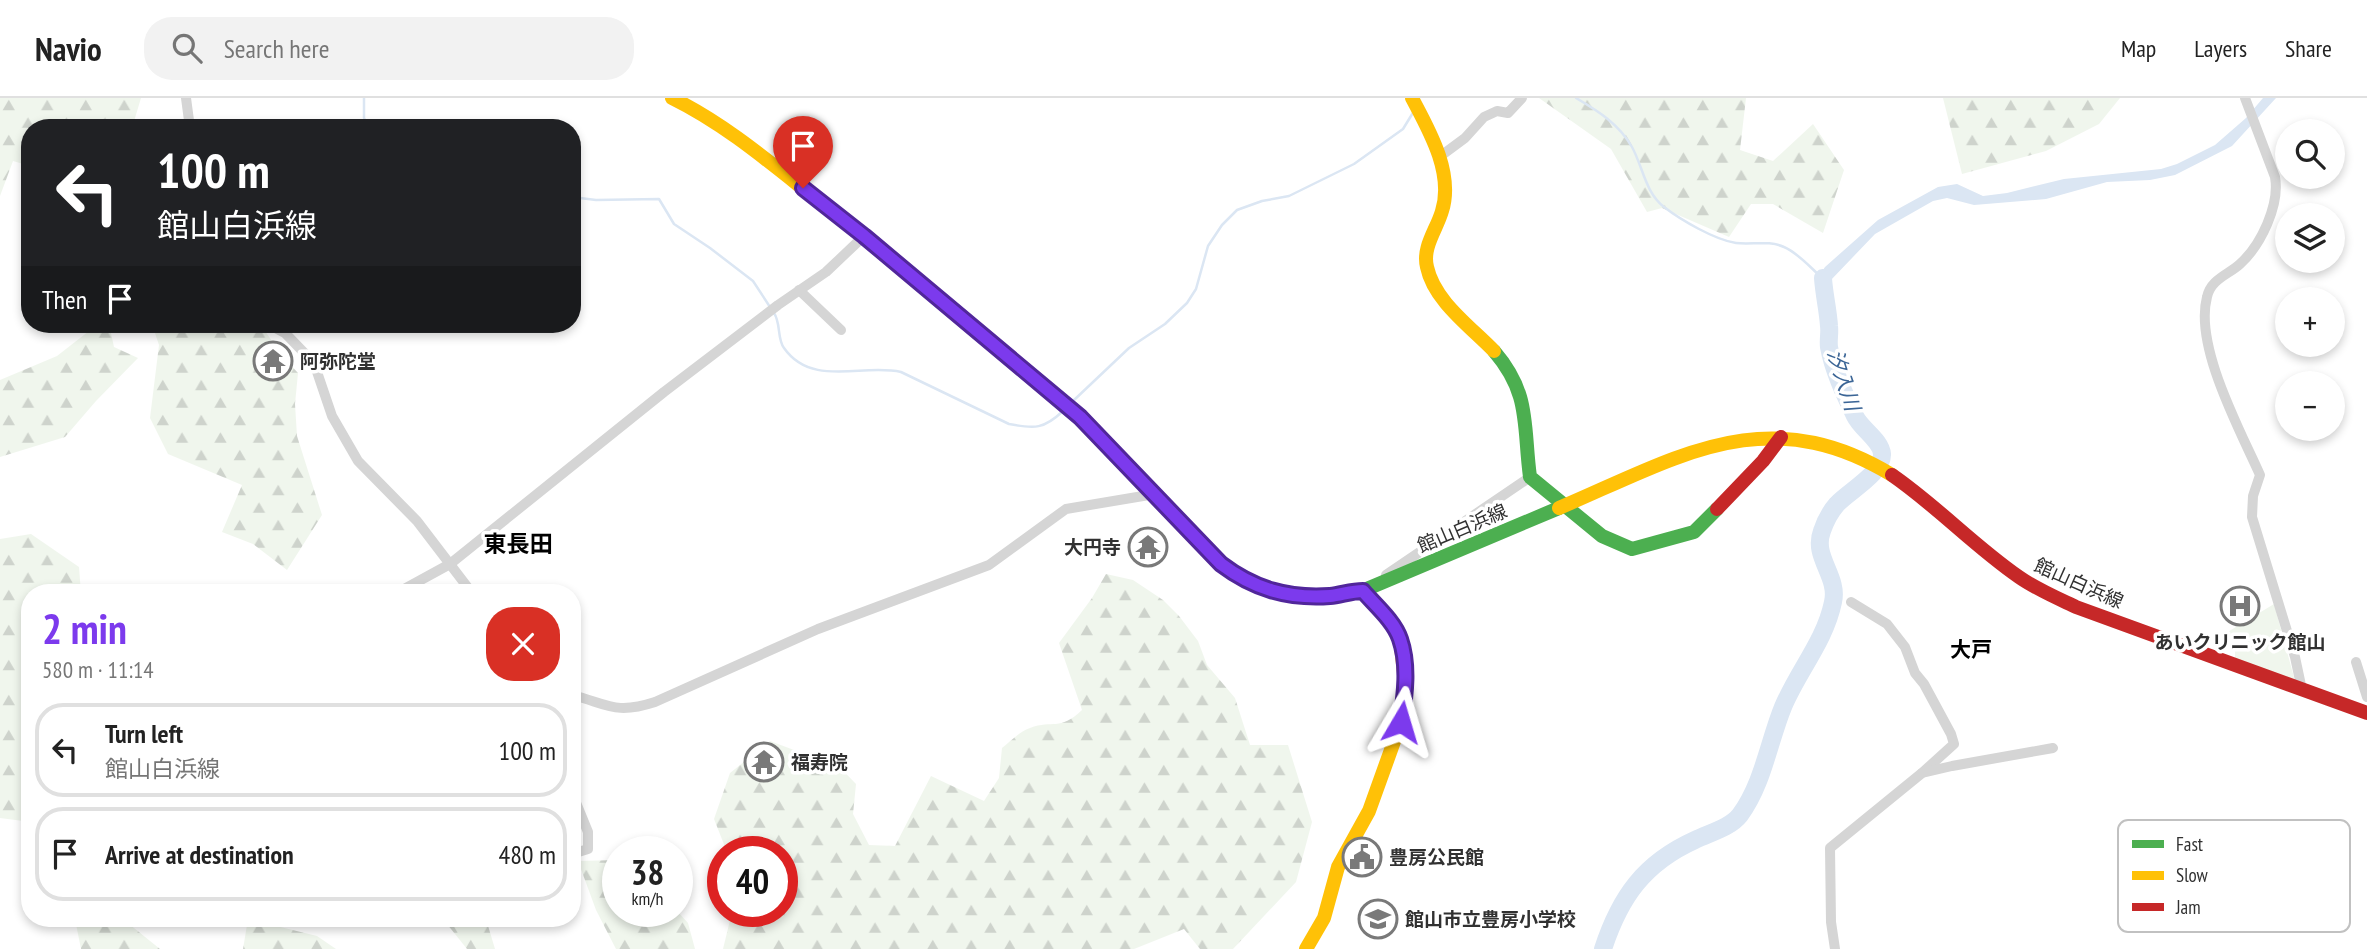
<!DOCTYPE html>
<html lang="en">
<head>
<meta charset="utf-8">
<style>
  :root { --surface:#fff; --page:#f2f2f2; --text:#222; --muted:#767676; --line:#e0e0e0; --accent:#7c3aed }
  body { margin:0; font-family:"PT Sans Narrow","Noto Sans JP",sans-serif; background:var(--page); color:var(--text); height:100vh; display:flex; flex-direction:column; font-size:26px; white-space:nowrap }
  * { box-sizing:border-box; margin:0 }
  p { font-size:23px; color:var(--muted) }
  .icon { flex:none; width:38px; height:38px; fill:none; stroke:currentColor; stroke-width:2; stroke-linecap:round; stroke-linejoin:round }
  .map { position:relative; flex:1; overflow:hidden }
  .details { position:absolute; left:21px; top:486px; width:560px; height:343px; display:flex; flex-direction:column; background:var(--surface); border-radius:28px; box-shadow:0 4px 10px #0003 }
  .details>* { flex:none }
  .guide { position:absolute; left:21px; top:21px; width:560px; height:214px; border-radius:28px; box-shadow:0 4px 10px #0003; background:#202124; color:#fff; overflow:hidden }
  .buttons { position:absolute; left:2275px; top:21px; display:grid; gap:14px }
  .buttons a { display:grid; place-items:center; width:70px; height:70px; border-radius:50%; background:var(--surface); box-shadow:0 4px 10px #0003; font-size:35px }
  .speed { position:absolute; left:602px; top:738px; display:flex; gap:14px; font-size:35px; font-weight:700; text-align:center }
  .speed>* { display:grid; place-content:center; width:91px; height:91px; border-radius:50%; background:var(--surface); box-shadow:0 4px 10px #0003; line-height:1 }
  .speed small { font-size:18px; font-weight:400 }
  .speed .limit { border:10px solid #d22; background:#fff; color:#111 }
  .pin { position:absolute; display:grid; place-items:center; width:60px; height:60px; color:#fff; margin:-72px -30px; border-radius:50% 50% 50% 0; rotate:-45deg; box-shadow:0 0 7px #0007 }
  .pin .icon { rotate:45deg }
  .me { position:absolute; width:77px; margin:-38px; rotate:7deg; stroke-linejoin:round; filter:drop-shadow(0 0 5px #0008) }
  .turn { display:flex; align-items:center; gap:24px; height:147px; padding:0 21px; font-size:32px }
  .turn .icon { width:91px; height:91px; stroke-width:2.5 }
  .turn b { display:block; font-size:49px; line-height:60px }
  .then { display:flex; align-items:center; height:66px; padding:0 21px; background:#0003; gap:14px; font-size:26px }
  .round { display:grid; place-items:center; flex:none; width:74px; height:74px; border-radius:28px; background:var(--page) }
  .summary { display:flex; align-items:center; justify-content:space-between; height:119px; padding:0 21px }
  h1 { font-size:42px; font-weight:700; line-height:52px; color:var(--accent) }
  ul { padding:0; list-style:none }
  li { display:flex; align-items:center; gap:21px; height:94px; margin:0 14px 10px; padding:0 7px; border:4px solid var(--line); border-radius:28px }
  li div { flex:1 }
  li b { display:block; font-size:26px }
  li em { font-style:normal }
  header { display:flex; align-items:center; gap:42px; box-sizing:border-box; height:98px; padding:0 35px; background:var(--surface); border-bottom:2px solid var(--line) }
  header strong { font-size:33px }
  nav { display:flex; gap:38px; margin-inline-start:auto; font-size:24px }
  .search { width:490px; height:63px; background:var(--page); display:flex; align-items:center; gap:18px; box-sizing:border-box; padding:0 24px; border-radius:28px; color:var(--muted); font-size:26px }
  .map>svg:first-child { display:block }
</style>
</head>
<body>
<header>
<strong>Navio</strong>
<div class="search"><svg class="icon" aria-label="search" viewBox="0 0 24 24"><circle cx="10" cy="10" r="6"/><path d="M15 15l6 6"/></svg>Search here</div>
<nav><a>Map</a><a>Layers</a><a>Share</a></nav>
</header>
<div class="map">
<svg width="2367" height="851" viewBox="0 0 2367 851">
  <defs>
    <pattern id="forest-firs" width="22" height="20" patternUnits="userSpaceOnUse" patternTransform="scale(1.75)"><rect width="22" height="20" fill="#f0f6ed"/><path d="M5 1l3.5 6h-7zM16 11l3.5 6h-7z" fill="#ced3cc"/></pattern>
  </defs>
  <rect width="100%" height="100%" fill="#fff"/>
  <polygon fill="#f0f6ed" points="2274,506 2295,583 2235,561 2235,548 2226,535"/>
  <g fill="url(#forest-firs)">
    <polygon points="0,0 141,0 132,30 30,30 30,68 13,63 0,98"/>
    <polygon points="1539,0 1746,0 1740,52 1773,63 1813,26 1844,72 1823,135 1773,106 1751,106 1729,139 1662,110 1647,114 1611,51"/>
    <polygon points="1943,0 2120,0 2099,26 2046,53 1962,76"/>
    <polygon points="98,226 109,226 114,249 138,260 96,303 65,339 0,359 0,282 57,258"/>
    <polygon points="152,226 260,226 284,260 298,275 295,306 297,338 322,417 287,472 253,446 222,434 242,387 168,356 150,320 159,247"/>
    <polygon points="31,436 79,469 81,495 30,495 30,719 23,723 0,720 0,441"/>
    <path d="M 1106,476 L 1133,482 L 1163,502 L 1179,518 L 1198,543 L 1207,567 L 1235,600 L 1250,647 L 1288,647 L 1312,724 L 1296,784 L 1233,851 L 1200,851 L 1184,831 L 1134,851 L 723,851 L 732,814 L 782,814 L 782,754 L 727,754 L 714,721 L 730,675 L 770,643 L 802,655 L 832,661 L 856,686 L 853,716 L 869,747 L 895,748 L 931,678 L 984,703 L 999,680 L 1002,650 C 1011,643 1019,634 1030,630 C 1053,621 1059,634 1082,612 L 1059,545 L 1092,500 Z"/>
    <polygon points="618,762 618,814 677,813 688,825 695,851 616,851 596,812 578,763"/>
    <polygon points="75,821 135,821 129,826 160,851 81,851"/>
    <polygon points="248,821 317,838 336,851 243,851"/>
    <polygon points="443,821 486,821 495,851 467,851"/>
  </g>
  <path fill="#dbe6f3" d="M 2263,0 L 2276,0 L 2232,48 L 2175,77 L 2150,82 L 2107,84 L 2046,101 L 1974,107 L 1947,100 L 1933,103 L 1875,136 L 1830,183 L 1825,204 C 1821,193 1817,179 1825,169 L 1878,122 L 1938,89 L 1957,86 L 1983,98 L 2007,95 L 2064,81 L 2161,71 L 2177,66 L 2215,47 L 2246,20 Z"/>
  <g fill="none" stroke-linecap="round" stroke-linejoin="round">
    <g stroke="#dbe6f3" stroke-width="2.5">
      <polyline points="364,0 364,20 369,30"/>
      <path d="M 1576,0 C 1598,13 1619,26 1632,49 C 1643,69 1645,94 1664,109 C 1681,122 1715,142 1736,145 C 1752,147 1769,142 1784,149 C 1798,155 1810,169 1821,179"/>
      <polyline points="572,99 596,102 659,101 674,126 710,150 753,183 770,209"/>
      <path d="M 774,215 C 781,225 777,241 784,250 C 812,290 863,265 901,274 L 1009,326 C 1035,331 1044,331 1063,313"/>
      <polyline points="1073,303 1129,250 1165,226 1187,205 1196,191 1208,148 1222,127 1237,112 1262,103 1289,98 1354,66 1403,31 1414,13"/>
    </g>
    <path stroke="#dbe6f3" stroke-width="18" d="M 1603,851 C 1620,799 1644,765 1695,742 C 1709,735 1730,730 1740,717 C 1763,686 1769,643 1783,609 C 1798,573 1825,543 1833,504 C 1839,478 1812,459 1822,433 C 1825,424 1830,414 1837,406 C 1849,393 1883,375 1882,356 C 1881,342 1861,331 1855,318 C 1845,297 1833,272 1829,249 C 1828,242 1830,235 1829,228 C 1828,212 1824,196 1823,180"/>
    <g stroke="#d5d5d5" stroke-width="10">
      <polyline points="186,0 190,30"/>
      <path d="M 2245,0 L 2275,79 C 2280,107 2261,147 2240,166 C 2228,177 2211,181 2207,199 C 2194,248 2240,332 2260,377 L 2253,398 L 2252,419 L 2295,559 L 2302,592"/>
      <polyline points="1438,60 1465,40 1484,19 1497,13 1508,15 1522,0"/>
      <polyline points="799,192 841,232"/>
      <polyline points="268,226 285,235 314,265 332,318 358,363 417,423 472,495"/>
      <polyline points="1386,477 1530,379"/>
      <polyline points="397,495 450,466 664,294 778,207 826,174 864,138"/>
      <polyline points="1851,504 1887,526 1905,549 1915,575 1924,586 1951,636 1954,646 1922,675"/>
      <polyline points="2356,564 2367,599"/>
      <path d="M 572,597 C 608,606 615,617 655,604 L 818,531 L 989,467 L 1066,411 L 1155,396"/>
      <polyline points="572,695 588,734 588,751 572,756"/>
      <polyline points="1835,851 1831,824 1830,750 1922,675 1952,668 2053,650"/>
    </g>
    <g stroke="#4caf50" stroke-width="14">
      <path d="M 1494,253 C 1531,296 1523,327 1530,379 L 1602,438 L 1632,451 L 1694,434 L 1717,411"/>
      <polyline points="1119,360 1221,466 1246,482 1272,492 1300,498 1334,498 1362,493 1559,410"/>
    </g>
    <g stroke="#ffc107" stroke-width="14">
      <path d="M 672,0 C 723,25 767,62 811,97 C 894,161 974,229 1054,296 L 1080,319 L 1119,360"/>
      <path d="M 1412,0 C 1429,32 1454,75 1442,113 C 1437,131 1422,149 1427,169 C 1434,203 1471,229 1494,253"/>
      <path d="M 1559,410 C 1679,359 1766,301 1892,377"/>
      <polyline points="1306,851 1324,820 1338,769 1369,713 1401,624 1406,592 1400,540 1390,524 1362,493"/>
    </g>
    <g stroke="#c62828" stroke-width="14">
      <path d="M 1892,377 C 1937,408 1974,448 2019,479 C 2036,491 2057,500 2076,509 L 2367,615"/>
      <polyline points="1717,411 1763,363 1781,339"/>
    </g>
  </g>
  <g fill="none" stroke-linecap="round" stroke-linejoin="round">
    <defs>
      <path id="route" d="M 803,90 L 864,138 L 1080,319 L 1221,466 C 1254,491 1288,501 1330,498 C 1341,497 1351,493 1363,493 C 1375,507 1394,523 1400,541 C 1409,567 1405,597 1401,624"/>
    </defs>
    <use href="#route" stroke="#51269a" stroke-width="18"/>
    <use href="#route" stroke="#7c3aed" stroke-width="12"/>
  </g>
  <defs>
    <symbol id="temple-ring" viewBox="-11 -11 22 22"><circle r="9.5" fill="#fff" stroke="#797979" stroke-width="1.5"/><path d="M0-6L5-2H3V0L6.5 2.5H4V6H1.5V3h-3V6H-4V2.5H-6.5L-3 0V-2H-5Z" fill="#797979"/></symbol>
    <symbol id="hospital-ring" viewBox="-11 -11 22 22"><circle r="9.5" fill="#fff" stroke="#797979" stroke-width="1.5"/><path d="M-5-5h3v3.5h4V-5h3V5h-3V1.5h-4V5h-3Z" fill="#797979"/></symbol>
    <symbol id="civic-ring" viewBox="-11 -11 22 22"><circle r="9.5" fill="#fff" stroke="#797979" stroke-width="1.5"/><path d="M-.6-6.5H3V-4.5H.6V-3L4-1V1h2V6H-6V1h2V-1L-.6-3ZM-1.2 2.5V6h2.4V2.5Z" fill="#797979"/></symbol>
    <symbol id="school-ring" viewBox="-11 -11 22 22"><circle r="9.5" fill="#fff" stroke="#797979" stroke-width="1.5"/><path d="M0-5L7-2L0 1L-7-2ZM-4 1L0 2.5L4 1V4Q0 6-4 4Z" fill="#797979"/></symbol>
  </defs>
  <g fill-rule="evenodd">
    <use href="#temple-ring" x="251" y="241" width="44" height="44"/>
    <use href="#temple-ring" x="1126" y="427" width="44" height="44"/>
    <use href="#hospital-ring" x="2218" y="486" width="44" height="44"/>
    <use href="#temple-ring" x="742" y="642" width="44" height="44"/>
    <use href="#civic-ring" x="1340" y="737" width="44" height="44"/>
    <use href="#school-ring" x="1356" y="799" width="44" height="44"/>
  </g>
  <g text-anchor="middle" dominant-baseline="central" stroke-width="7" stroke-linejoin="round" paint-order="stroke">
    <g font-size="19" font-weight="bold" fill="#313131" stroke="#fff" text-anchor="start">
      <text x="300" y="263">阿弥陀堂</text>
      <text x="1121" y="449" text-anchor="end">大円寺</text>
      <text x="2240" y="544" text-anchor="middle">あいクリニック館山</text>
      <text x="791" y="664">福寿院</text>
      <text x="1389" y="759">豊房公民館</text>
      <text x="1405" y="821">館山市立豊房小学校</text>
    </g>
    <g font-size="19" fill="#313131" stroke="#fff">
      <text transform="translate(1462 430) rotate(-23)">館山白浜線</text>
      <text transform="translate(2079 485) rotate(24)">館山白浜線</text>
    </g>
    <g font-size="21" font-style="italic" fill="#3b6596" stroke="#fff">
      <text transform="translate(1844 282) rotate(72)">汐入川</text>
    </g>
    <g font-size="21" font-weight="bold" fill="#000" stroke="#fff">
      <text x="1971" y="551">大戸</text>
    </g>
    <g font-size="23" font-weight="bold" fill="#000" stroke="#fff">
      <text x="518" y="445">東長田</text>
    </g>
  </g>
  <rect x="2118" y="722" width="232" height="112" rx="10" fill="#fff" stroke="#c1c1c1" stroke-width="2"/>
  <rect x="2132" y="742" width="32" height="8" fill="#4caf50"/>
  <rect x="2132" y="773" width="32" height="9" fill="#ffc107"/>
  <rect x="2132" y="805" width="32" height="8" fill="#c62828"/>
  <g font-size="19" fill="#313131">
    <text x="2176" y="753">Fast</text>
    <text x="2176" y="784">Slow</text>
    <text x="2176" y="816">Jam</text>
  </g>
</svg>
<div class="buttons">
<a><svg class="icon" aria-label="search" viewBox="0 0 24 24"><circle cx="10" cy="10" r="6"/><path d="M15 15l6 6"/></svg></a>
<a><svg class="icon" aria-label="layers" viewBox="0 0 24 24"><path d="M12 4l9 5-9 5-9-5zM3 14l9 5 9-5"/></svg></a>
<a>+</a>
<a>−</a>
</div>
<div class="speed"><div>38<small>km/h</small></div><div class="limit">40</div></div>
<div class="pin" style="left:803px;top:90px;background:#d93025"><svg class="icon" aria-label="arrive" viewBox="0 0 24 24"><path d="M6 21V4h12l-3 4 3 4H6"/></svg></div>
<svg class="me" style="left:1401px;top:624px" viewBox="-20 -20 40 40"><path d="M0-17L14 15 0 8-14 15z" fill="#7c3aed" stroke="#fff" stroke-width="4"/></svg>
<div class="guide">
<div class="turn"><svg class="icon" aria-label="left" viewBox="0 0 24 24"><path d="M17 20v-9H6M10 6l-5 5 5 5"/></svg><div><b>100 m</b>館山白浜線</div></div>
<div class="then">Then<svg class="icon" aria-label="arrive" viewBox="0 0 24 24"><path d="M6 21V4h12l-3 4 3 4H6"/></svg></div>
</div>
<section class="details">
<div class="summary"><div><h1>2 min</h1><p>580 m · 11:14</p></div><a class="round" style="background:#d93025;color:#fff"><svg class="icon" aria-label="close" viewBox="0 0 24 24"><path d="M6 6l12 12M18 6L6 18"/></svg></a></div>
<ul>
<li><svg class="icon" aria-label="left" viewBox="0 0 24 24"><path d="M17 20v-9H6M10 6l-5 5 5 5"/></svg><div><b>Turn left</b><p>館山白浜線</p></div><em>100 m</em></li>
<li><svg class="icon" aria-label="arrive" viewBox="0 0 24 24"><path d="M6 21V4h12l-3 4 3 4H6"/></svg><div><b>Arrive at destination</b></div><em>480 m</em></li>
</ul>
</section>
</div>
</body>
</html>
